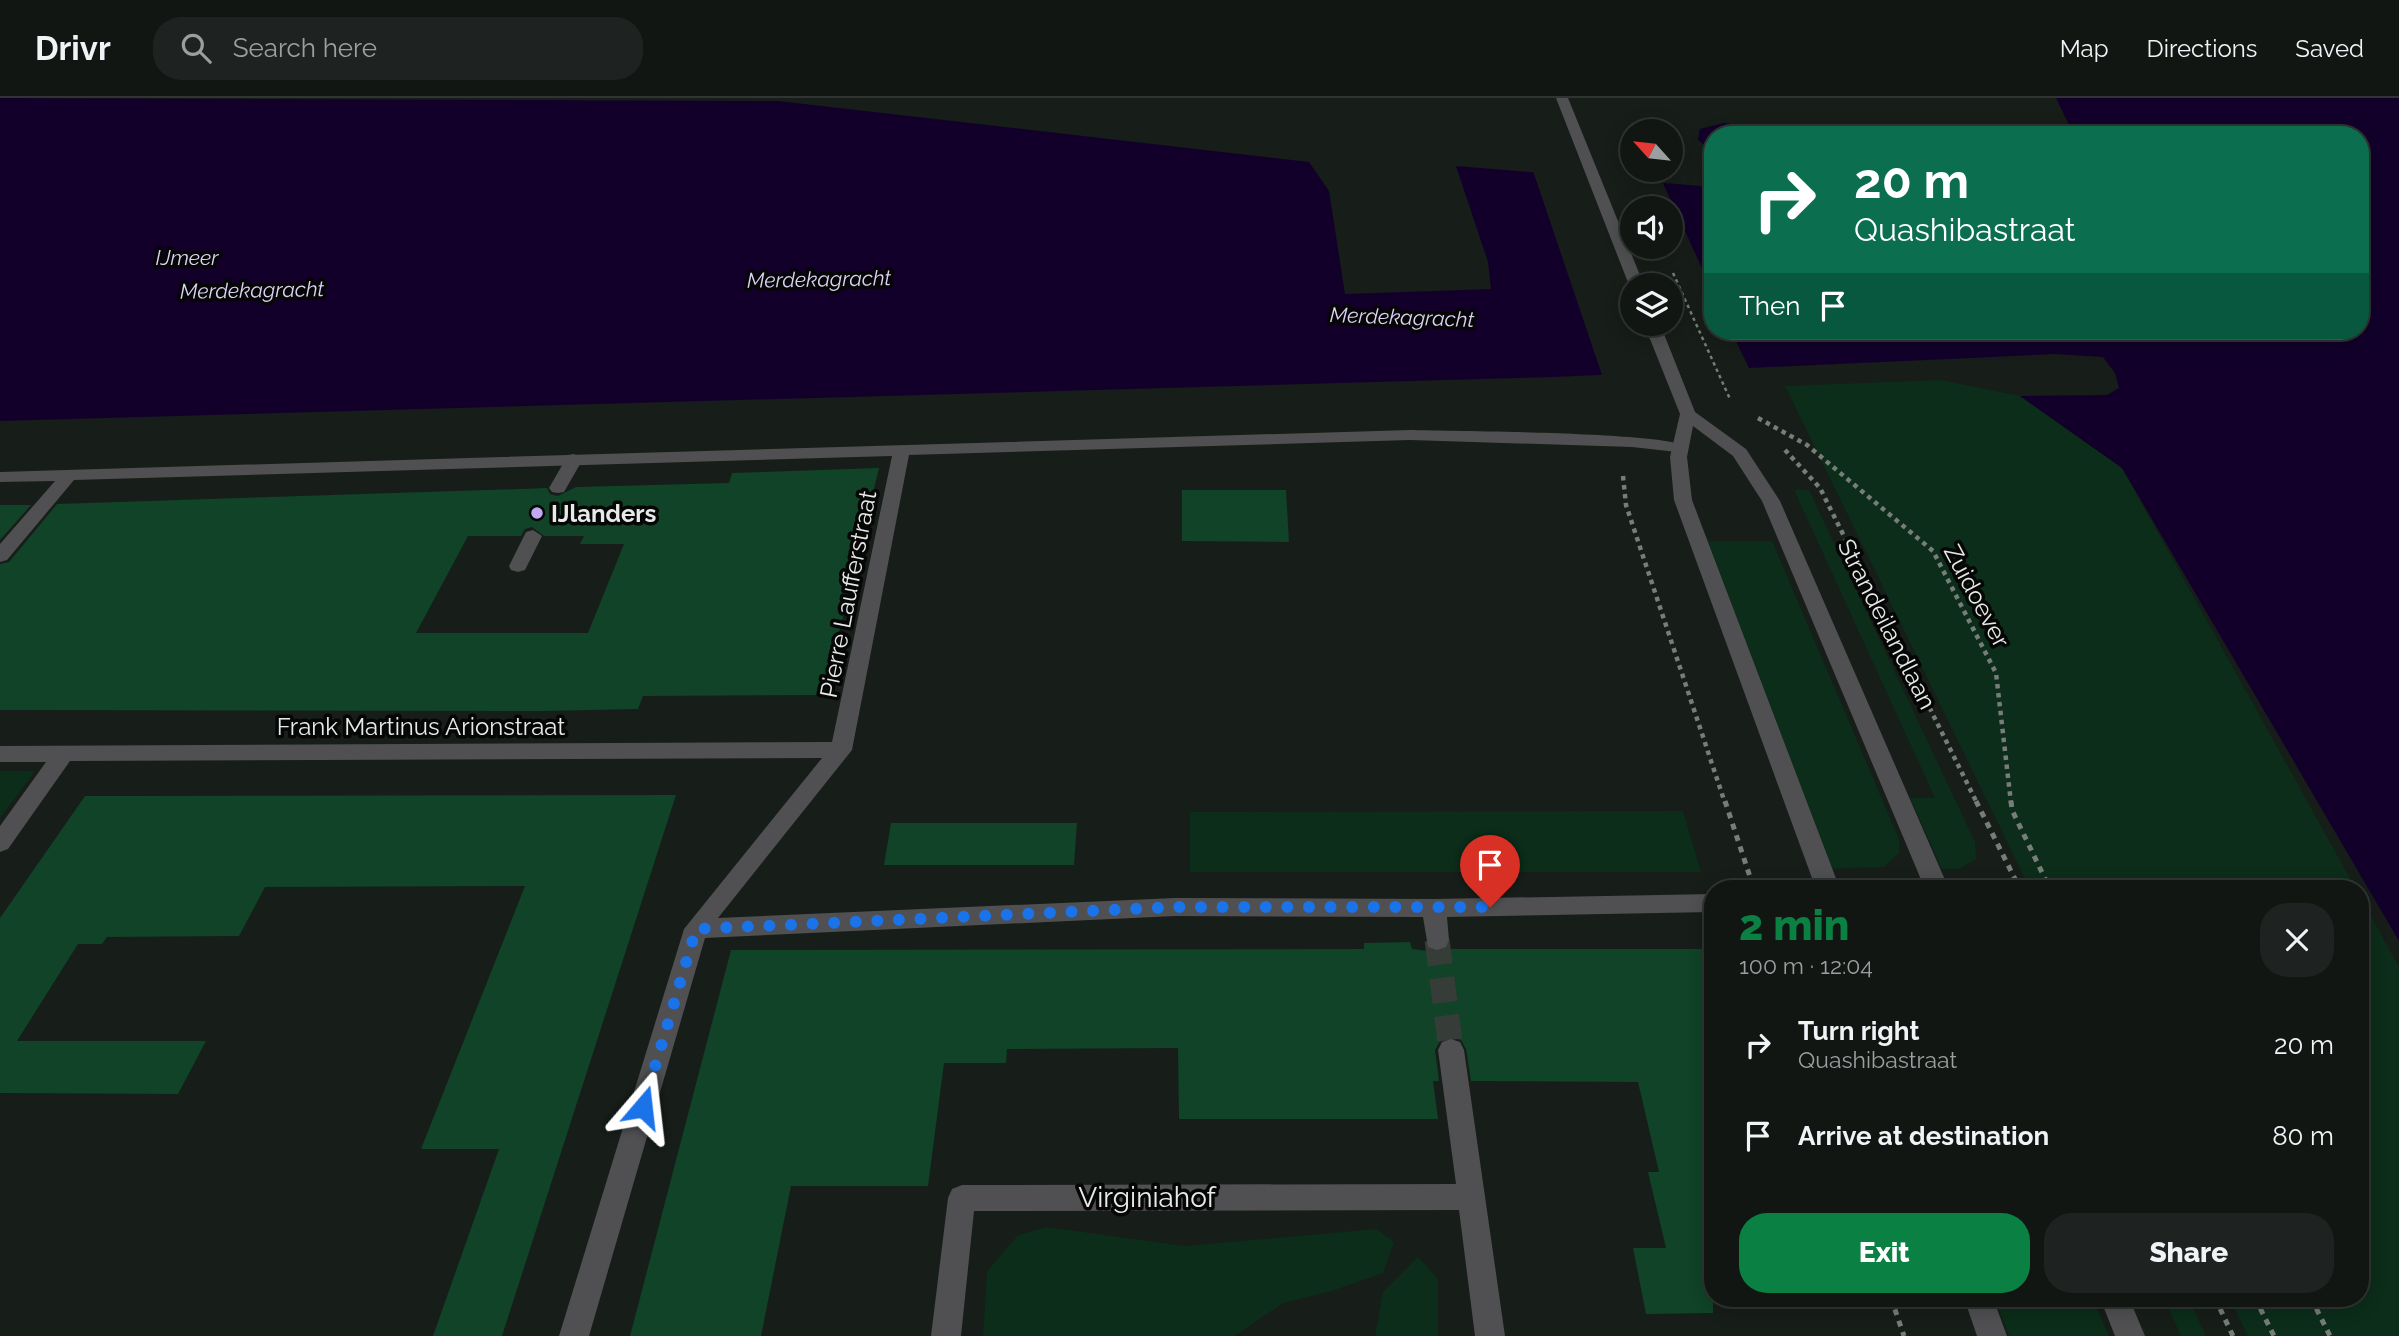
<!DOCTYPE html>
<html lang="en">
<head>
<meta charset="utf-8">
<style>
  :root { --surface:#111613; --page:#1e2321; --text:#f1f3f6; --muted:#9c9fa0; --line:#303533; --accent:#0b8043 }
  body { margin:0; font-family:Raleway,sans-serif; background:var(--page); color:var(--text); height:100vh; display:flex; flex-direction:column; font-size:26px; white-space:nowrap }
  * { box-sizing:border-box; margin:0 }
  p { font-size:23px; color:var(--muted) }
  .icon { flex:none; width:38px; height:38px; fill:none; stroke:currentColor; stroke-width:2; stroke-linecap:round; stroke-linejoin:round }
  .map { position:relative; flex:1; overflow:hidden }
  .sheet { position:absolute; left:1704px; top:782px; width:665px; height:427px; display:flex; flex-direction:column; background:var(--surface); border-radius:28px; box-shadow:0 4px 18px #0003,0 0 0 2px var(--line) }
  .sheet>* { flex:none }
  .banner { position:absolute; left:1704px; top:28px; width:665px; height:214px; border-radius:28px; box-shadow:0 4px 18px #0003,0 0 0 2px var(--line); background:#0b6e4f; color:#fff; overflow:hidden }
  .needle { width:46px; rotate:297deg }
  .tools { position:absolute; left:1620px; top:21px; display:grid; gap:14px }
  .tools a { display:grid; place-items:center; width:63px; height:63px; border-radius:50%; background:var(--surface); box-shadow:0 4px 18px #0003,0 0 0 2px var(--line); font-size:35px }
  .pin { position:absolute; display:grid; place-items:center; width:60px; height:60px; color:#fff; margin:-72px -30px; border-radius:50% 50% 50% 0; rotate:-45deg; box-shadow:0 0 7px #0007 }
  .pin .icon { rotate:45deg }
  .me { position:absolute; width:77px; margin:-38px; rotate:17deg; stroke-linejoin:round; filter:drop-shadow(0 0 5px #0008) }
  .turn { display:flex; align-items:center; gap:24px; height:147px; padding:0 35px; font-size:32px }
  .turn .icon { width:91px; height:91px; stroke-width:2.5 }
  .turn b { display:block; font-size:49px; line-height:60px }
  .then { display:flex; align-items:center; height:66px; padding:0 35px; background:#0003; gap:14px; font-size:26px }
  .round { display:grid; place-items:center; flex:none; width:74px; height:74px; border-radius:28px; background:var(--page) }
  .headline { display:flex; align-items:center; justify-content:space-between; height:119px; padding:0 35px }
  h1 { font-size:42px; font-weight:800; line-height:52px; color:var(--accent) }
  .button { display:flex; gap:14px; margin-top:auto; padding:14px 35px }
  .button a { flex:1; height:80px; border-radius:28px; background:var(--accent); color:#fff; font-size:28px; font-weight:800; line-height:80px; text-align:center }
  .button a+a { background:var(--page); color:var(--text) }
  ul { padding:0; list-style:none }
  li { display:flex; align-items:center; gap:21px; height:91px; padding:0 35px }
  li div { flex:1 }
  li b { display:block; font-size:26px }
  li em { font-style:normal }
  header { display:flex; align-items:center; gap:42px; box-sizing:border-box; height:98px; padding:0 35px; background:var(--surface); border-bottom:2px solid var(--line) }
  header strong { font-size:33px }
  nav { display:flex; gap:38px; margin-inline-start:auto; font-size:24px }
  .search { width:490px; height:63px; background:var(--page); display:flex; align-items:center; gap:18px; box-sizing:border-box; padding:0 24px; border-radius:28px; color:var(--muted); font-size:26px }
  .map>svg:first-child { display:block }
</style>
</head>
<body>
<header>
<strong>Drivr</strong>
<div class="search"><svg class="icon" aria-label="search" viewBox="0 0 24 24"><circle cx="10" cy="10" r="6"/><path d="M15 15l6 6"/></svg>Search here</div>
<nav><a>Map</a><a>Directions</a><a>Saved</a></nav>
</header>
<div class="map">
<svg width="2399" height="1238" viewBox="0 0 2399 1238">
  <rect width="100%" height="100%" fill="#171d19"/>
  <g fill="#0b2d19">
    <polygon points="1941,282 2020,298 2122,370 2356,791 2030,791 1785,288"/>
    <polygon points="1794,392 1809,392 1975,744 1976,761 1959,771 1942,771 1910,700 1935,700"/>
    <polygon points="1708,443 1772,443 1899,741 1899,755 1884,769 1832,771"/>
    <polygon points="0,673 35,673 0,720"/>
    <polygon points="1683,713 1701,774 1190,774 1190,714"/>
    <polygon points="2361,800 2399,869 2399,1238 2248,1238 2230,1201 2361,1200"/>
    <polygon points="1047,1129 1184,1148 1377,1131 1394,1144 1383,1175 1335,1192 1283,1205 1235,1238 983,1238 987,1173 1018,1137"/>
    <polygon points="1418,1159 1438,1181 1438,1238 1375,1238 1383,1194"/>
    <polygon points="1995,1201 2093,1201 2109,1238 2009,1238"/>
    <polygon points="2164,1201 2189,1201 2206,1238 2181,1238"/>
  </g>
  <g fill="#12002a" fill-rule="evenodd">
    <path d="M 0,0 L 778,3 L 1309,64 L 1329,93 L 1345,196 L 1491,191 L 1488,164 L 1456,68 L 1713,89 L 1713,233 L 2361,233 L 2361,37 L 2074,37 L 2056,0 L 2399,0 L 2399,843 L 2122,370 L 2020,298 L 2107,297 L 2119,290 L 2115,275 L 2103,259 L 2055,256 L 1554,279 L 0,323 ZM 1633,110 L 1671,110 L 1671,149 L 1633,149 ZM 1633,187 L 1671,187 L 1671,226 L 1633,226 Z"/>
    <polygon points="1724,25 1756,29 1767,37 1713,37 1713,54 1698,42 1700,31"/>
  </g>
  <path fill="#171d19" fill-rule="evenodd" d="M 1532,70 L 1661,81 L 1713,194 L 1713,233 L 1731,233 L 1751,274 L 1603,280 ZM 1633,110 L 1671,110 L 1671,149 L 1633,149 ZM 1633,187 L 1671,187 L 1671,226 L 1633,226 Z"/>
  <g fill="#104327" fill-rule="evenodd">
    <path d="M 879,370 L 824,597 L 643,598 L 638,611 L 543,613 L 0,612 L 0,466 L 9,464 L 57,406 L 520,391 L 547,390 L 550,396 L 558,398 L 576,389 L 729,385 L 732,375 ZM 532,429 L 544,438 L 584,438 L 580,446 L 624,446 L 588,535 L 416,535 L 468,438 L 521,438 L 525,431 Z"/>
    <polygon points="1182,392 1286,392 1289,444 1182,443"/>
    <polygon points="0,407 31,407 0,442"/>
    <polygon points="676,697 502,1238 433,1238 499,1051 421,1051 525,788 265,789 239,838 107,839 102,846 78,846 17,943 206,943 178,996 0,995 0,820 85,698"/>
    <polygon points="891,725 1077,725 1074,767 884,767"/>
    <polygon points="1410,844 1412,851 1436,854 1447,851 1713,851 1713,1215 1646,1216 1633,1150 1666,1150 1648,1074 1659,1074 1638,984 1471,983 1466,951 1461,942 1450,939 1440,943 1435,952 1439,983 1433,983 1438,1021 1179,1021 1178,950 1007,951 1006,965 944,965 928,1088 791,1088 761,1238 630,1238 731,852 1364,851 1364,845"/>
  </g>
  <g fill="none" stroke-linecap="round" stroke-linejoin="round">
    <polyline stroke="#363c38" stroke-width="25" stroke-dasharray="25 13" stroke-linecap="butt" points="1437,842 1451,952"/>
    <polyline stroke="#777d79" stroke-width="2.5" stroke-dasharray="3.5 3.5" stroke-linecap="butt" points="1673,175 1730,301"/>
    <g stroke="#777d79" stroke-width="4.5" stroke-dasharray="4.5 4.5" stroke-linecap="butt">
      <polyline points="1758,320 1807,347 1933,453 1996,575 2011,705"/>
      <polyline points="1785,352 1820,390 1977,705"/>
      <polyline points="1623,378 1626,407 1725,705"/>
    </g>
    <g stroke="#777d79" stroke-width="5" stroke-dasharray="6 6" stroke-linecap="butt">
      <polyline points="1725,703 1754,791"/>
      <polyline points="1976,703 2020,791"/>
      <polyline points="2011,703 2012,712 2050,791"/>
      <polyline points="1891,1200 1904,1238"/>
      <polyline points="2215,1200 2233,1238"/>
      <polyline points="2255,1200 2274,1238"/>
      <polyline points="2311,1200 2330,1238"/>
    </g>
    <g fill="#504f52" fill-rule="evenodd">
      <polygon points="574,356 583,361 564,394 558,395 552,394 549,390 568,357"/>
      <polygon points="533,432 542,438 525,472 518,474 511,472 509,468 526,434"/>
    </g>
    <g fill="#504f52" fill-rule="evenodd">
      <path d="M 1410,332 C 1446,333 1672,334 1686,349 L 1677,354 L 1632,349 L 1410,342 L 909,357 L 852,652 L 718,820 L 1175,800 L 1434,801 L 1713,796 L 1713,814 L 1447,819 L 1449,842 L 1446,849 L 1437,852 L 1428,849 L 1423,819 L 1175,818 L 705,840 L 589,1238 L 559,1238 L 684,831 L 822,660 L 70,663 L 8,751 L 0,754 L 0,728 L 46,664 L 0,664 L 0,648 L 832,644 L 892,358 L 74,382 L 7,462 L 0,464 L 0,446 L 55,383 L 0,384 L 0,374 Z"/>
      <polygon points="1451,941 1460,944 1464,952 1505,1238 1475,1238 1459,1112 974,1113 961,1238 931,1238 948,1100 952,1091 962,1087 1456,1086 1438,952 1442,944"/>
    </g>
    <g fill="#504f52" fill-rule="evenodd">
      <polygon points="1556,0 1568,0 1644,187 1633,187 1633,190 1629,187"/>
      <polygon points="1644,226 1660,226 1695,314 1746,351 1780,403 1949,791 1925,791 1762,403 1733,358 1693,328 1687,359 1692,402 1840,791 1816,791 1674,402 1670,359 1680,316"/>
      <polygon points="1964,1200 1993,1200 2007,1238 1977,1238"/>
      <polygon points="2100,1200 2129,1200 2145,1238 2115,1238"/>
    </g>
  </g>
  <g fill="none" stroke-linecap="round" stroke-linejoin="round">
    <polyline stroke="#1a73e8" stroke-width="12" stroke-dasharray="0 21.6" points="643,1009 696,831 1175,809 1490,809"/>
  </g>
  <circle fill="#c2a8f2" stroke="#050605" stroke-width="2.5" cx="537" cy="415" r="7"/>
  <g text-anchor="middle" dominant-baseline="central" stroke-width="7" stroke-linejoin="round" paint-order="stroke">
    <g font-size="21" font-style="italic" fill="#ddd2f5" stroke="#050605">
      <text x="187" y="159">IJmeer</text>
      <text transform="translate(819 181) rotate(-1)">Merdekagracht</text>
      <text transform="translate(252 192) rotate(-1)">Merdekagracht</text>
      <text transform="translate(1402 219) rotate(2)">Merdekagracht</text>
    </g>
    <g font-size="24" font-weight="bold" fill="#e7ebe8" stroke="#050605" text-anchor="start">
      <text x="551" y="415">IJlanders</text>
    </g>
    <g font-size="24" fill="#e7ebe8" stroke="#050605">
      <text transform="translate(848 496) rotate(-79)">Pierre Laufferstraat</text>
      <text transform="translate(1977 498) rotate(62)">Zuidoever</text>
      <text transform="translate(1887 526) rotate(63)">Strandeilandlaan</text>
      <text x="421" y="628">Frank Martinus Arionstraat</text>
    </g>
    <g font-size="28" fill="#e7ebe8" stroke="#050605">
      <text x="1147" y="1099">Virginiahof</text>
    </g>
  </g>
</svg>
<div class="tools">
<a><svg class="needle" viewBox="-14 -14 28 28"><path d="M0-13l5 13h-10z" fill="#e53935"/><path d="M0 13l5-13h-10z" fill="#9c9fa0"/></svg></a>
<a><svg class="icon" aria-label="sound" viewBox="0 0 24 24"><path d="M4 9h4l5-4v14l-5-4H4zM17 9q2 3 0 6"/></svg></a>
<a><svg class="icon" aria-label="layers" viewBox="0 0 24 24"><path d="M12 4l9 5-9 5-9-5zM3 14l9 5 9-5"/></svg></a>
</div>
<div class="pin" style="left:1490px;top:809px;background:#d93025"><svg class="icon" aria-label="arrive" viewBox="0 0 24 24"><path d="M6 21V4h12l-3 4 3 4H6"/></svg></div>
<svg class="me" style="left:643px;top:1009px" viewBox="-20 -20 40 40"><path d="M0-17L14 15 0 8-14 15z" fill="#1a73e8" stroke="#fff" stroke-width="4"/></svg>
<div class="banner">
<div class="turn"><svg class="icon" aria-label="right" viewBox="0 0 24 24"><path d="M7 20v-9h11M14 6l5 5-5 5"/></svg><div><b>20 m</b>Quashibastraat</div></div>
<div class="then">Then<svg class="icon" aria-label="arrive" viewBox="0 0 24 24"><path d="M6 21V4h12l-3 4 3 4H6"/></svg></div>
</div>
<section class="sheet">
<div class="headline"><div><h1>2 min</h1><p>100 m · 12:04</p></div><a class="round"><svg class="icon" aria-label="close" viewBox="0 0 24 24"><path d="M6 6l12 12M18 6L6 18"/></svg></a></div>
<ul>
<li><svg class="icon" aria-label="right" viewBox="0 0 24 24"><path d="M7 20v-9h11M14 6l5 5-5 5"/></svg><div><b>Turn right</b><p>Quashibastraat</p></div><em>20 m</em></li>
<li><svg class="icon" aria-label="arrive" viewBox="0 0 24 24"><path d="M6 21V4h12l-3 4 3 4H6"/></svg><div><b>Arrive at destination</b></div><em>80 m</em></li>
</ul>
<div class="button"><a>Exit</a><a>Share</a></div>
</section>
</div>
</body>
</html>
